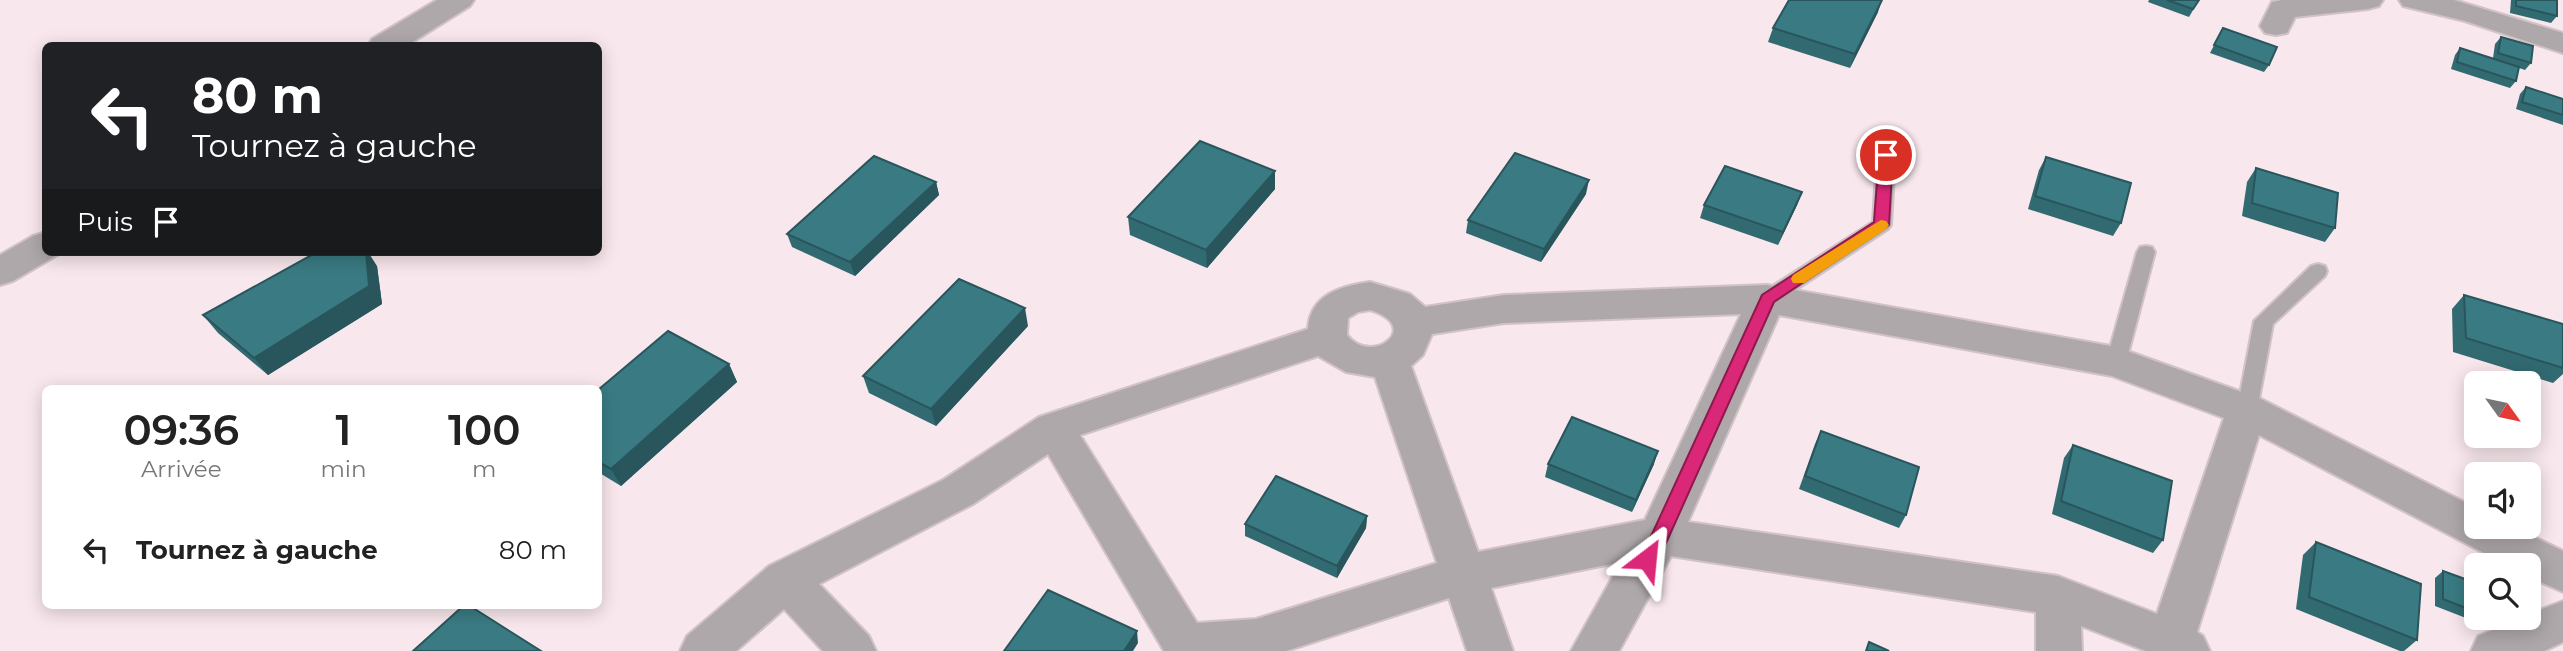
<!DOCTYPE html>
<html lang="fr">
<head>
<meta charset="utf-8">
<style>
  :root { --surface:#fff; --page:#f6f6f6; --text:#222; --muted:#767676 }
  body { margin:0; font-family:Montserrat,sans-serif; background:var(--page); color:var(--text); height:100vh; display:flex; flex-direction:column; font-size:26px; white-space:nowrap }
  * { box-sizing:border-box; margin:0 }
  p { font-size:23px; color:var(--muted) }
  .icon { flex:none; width:38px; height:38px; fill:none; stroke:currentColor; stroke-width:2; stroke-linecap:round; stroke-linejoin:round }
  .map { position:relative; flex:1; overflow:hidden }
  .panel { position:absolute; left:42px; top:385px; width:560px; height:224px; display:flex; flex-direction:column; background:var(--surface); border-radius:10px; box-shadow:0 4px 18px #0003 }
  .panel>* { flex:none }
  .guide { position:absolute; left:42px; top:42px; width:560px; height:214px; border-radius:10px; box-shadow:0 4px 18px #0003; background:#202124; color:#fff; overflow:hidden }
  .needle { width:46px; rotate:123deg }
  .buttons { position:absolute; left:2464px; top:371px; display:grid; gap:14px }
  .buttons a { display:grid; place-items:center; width:77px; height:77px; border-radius:10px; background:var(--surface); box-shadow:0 4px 18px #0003; font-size:35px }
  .pin { position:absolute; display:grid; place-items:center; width:60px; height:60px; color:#fff; margin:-30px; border:4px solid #fff; border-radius:50%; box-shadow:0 2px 7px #0007 }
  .me { position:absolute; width:77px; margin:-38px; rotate:29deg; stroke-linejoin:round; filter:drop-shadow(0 0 5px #0008) }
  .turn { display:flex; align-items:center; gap:24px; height:147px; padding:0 35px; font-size:32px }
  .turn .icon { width:91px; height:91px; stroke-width:2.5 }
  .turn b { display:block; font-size:49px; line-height:60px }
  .then { display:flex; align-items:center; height:66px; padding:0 35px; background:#0003; gap:14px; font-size:26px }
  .eta { display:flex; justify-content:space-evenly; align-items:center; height:119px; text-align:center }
  .eta b { font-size:42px; font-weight:600; line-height:49px }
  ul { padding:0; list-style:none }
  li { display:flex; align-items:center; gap:21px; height:91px; padding:0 35px }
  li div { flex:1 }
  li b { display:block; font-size:26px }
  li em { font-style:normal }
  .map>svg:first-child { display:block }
</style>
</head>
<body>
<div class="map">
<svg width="2563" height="651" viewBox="0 0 2563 651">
  <rect width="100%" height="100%" fill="#f8e7ec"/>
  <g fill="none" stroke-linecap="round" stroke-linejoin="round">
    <defs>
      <g id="lane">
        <polygon points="1886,149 1895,155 1891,225 1888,229 1774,304 1760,304 1758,299 1760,294 1873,222 1877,155"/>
        <polygon points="2146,246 2152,247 2155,252 2126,362 2123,367 2116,369 2109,367 2106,362 2137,252 2140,247"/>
        <polygon points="2318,264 2325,266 2327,271 2325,276 2273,324 2257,410 2254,416 2247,418 2240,416 2237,410 2254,321 2311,266"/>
      </g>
      <g id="street">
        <polygon points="437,0 474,0 470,6 406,46 368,46 372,39"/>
        <polygon points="2282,0 2383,0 2379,6 2368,9 2295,17 2287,33 2276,35 2265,33 2260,26 2272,2"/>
        <polygon points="2399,0 2454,0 2563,33 2563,53 2465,21 2403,6"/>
        <polygon points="46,232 46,252 60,252 59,254 13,281 0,285 0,255 33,236"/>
        <path d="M 1370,282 L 1410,294 L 1425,307 L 1504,295 L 1767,285 L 2116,347 L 2261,399 L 2476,508 L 2476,527 L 2514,527 L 2563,551 L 2563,592 L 2529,577 L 2529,565 L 2507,565 L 2259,435 L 2197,632 L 2203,636 L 2210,651 L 2146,651 L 2081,626 L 2082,651 L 2036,651 L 2036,612 L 1671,556 L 1619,651 L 1571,651 L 1621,562 L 1491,588 L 1513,651 L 1467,651 L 1449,598 L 1286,651 L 1164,651 L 1048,454 L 973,504 L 819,584 L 869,636 L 876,651 L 823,651 L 784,609 L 736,651 L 680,651 L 687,636 L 769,566 L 943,480 L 1039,417 L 1308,329 C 1310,295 1340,286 1370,282 ZM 1370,310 C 1424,326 1372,367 1347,335 L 1348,318 L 1358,312 ZM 1741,314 L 1645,520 L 1478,552 L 1411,366 L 1423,355 L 1432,334 L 1504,323 ZM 1779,315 L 2112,376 L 2224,418 L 2157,614 L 2058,576 L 1688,522 ZM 1318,356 L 1346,372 L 1375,377 L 1437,563 L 1256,619 L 1197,623 L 1080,435 Z"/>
        <polygon points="2563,601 2563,642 2544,651 2471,651 2478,636 2521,618 2529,618 2529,614"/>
      </g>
    </defs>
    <use href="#lane" stroke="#d1c2c6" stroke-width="4"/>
    <use href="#street" stroke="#d1c2c6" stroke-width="4"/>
    <use href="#lane" fill="#afa8aa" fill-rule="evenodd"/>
    <use href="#street" fill="#afa8aa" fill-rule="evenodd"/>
  </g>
  <g fill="#326a71">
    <polygon points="2149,0 2199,0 2189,17 2148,2"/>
    <polygon points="2511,0 2557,0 2557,16 2551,23 2510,13"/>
    <polygon points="1878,12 1850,68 1768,42 1773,28"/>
    <polygon points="2223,28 2269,65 2264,72 2210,53"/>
    <polygon points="2501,37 2531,63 2525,70 2519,68 2516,81 2510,88 2451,69 2455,55 2460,48 2493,58 2495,44"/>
    <polygon points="2526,87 2563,99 2563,125 2516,109 2520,94"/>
    <polygon points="2046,157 2121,223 2113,236 2028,209 2039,170"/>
    <polygon points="2256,168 2335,228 2325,242 2242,216 2247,182"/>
    <polygon points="1275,171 1275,189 1207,268 1130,235 1128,217"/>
    <polygon points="936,182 939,195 855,276 792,247 787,234"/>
    <polygon points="1802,192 1797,205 1778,245 1700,218 1704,205"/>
    <polygon points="1586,194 1541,262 1466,233 1468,220"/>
    <polygon points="377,266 382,304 268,375 218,333 203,315"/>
    <polygon points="2464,295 2563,328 2563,374 2553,383 2453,352 2452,309"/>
    <polygon points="1028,326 936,426 869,393 863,376"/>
    <polygon points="729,364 737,382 621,486 598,472 598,390"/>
    <polygon points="1821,431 1906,515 1899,528 1799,489 1815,444"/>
    <polygon points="2073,445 2163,540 2153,553 2052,514 2064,458"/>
    <polygon points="1548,464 1654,464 1632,512 1545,477"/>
    <polygon points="1367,516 1366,528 1337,578 1245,536 1245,524"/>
    <polygon points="2316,542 2417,640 2404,651 2400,651 2296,609 2303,555"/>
    <polygon points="2443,571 2476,583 2476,618 2492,618 2484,625 2435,606 2435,578"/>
  </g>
  <g fill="#29565c">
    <polygon points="1882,0 1878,12 1850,68 1855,54"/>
    <polygon points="1275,171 1275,189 1207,268 1206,250"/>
    <polygon points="1589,180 1586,194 1541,262 1544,249"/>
    <polygon points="936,182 939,195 855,276 850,262"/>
    <polygon points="1802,192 1797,205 1778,245 1783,232"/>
    <polygon points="366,252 368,252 377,266 382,304 268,375 254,358"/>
    <polygon points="1025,308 1028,326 936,426 931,409"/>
    <polygon points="729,364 737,382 621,486 611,469"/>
    <polygon points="1658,451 1654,464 1632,512 1636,500"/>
    <polygon points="1367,516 1366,528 1337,578 1337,566"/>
    <polygon points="1137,631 1138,643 1133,651 1124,651"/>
  </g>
  <g fill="#3a7b83" stroke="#29565c" stroke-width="2">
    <polygon points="1789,0 1882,0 1855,54 1773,28"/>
    <polygon points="2167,0 2199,0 2193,9"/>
    <polygon points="2516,0 2557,0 2557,16 2516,6"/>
    <polygon points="2223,28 2277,47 2269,65 2214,45"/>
    <polygon points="2501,37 2533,46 2531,63 2498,53"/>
    <polygon points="2460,48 2519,67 2516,81 2457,62"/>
    <polygon points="2526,87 2563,99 2563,115 2522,102"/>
    <polygon points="1200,141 1275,171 1206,250 1128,217"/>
    <polygon points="1515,153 1589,180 1544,249 1468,220"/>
    <polygon points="874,156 936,182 850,262 787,234"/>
    <polygon points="2046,157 2131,183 2121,223 2035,196"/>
    <polygon points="1725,166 1802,192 1783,232 1704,205"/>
    <polygon points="2256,168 2338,193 2335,228 2252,203"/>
    <polygon points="317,252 366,252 369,286 254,358 203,315"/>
    <polygon points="959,279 1025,308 931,409 863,376"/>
    <polygon points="2464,295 2563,324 2563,368 2466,338"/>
    <polygon points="668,331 729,364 611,469 598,462 598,390"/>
    <polygon points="1572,417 1658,451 1636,500 1548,464"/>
    <polygon points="1821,431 1919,467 1906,515 1805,476"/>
    <polygon points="2073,445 2172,481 2163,540 2061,501"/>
    <polygon points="1276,476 1367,516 1337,566 1245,524"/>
    <polygon points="2316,542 2421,584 2417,640 2309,597"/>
    <polygon points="2443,571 2476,583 2476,612 2443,599"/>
    <polygon points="1048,590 1137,631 1124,651 1004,651"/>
    <polygon points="463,606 470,606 541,651 413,651"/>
    <polygon points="1869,642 1889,651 1866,651"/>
  </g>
  <polygon fill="#db2777" stroke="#8e194d" stroke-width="2" points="1886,150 1893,155 1889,225 1774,302 1667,541 1653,564 1647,567 1640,564 1638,559 1653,532 1762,295 1874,222 1879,155"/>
  <polygon fill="#f59e0b" points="1881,220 1886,221 1889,225 1886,229 1804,283 1793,283 1791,279 1793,275"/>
</svg>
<div class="buttons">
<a><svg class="needle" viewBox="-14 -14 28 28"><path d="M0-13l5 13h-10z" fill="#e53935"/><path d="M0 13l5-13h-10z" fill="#767676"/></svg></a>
<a><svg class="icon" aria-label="sound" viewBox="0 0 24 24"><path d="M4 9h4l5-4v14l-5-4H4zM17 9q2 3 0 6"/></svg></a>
<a><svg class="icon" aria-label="search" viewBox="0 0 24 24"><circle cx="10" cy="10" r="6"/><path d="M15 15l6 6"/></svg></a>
</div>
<div class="pin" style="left:1886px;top:155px;background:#d93025"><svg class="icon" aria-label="arrive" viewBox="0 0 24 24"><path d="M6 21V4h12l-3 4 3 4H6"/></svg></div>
<svg class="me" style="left:1647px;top:559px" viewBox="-20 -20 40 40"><path d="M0-17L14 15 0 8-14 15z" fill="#db2777" stroke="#fff" stroke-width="4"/></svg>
<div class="guide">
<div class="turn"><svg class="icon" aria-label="left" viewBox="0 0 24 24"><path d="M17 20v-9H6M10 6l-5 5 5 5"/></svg><div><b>80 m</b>Tournez à gauche</div></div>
<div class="then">Puis<svg class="icon" aria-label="arrive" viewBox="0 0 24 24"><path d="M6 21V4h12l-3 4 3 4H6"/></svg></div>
</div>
<section class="panel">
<div class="eta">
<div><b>09:36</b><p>Arrivée</p></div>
<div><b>1</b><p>min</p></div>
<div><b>100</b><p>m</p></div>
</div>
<ul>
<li><svg class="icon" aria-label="left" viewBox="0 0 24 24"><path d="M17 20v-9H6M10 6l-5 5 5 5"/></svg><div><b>Tournez à gauche</b></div><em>80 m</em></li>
</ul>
</section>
</div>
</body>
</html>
